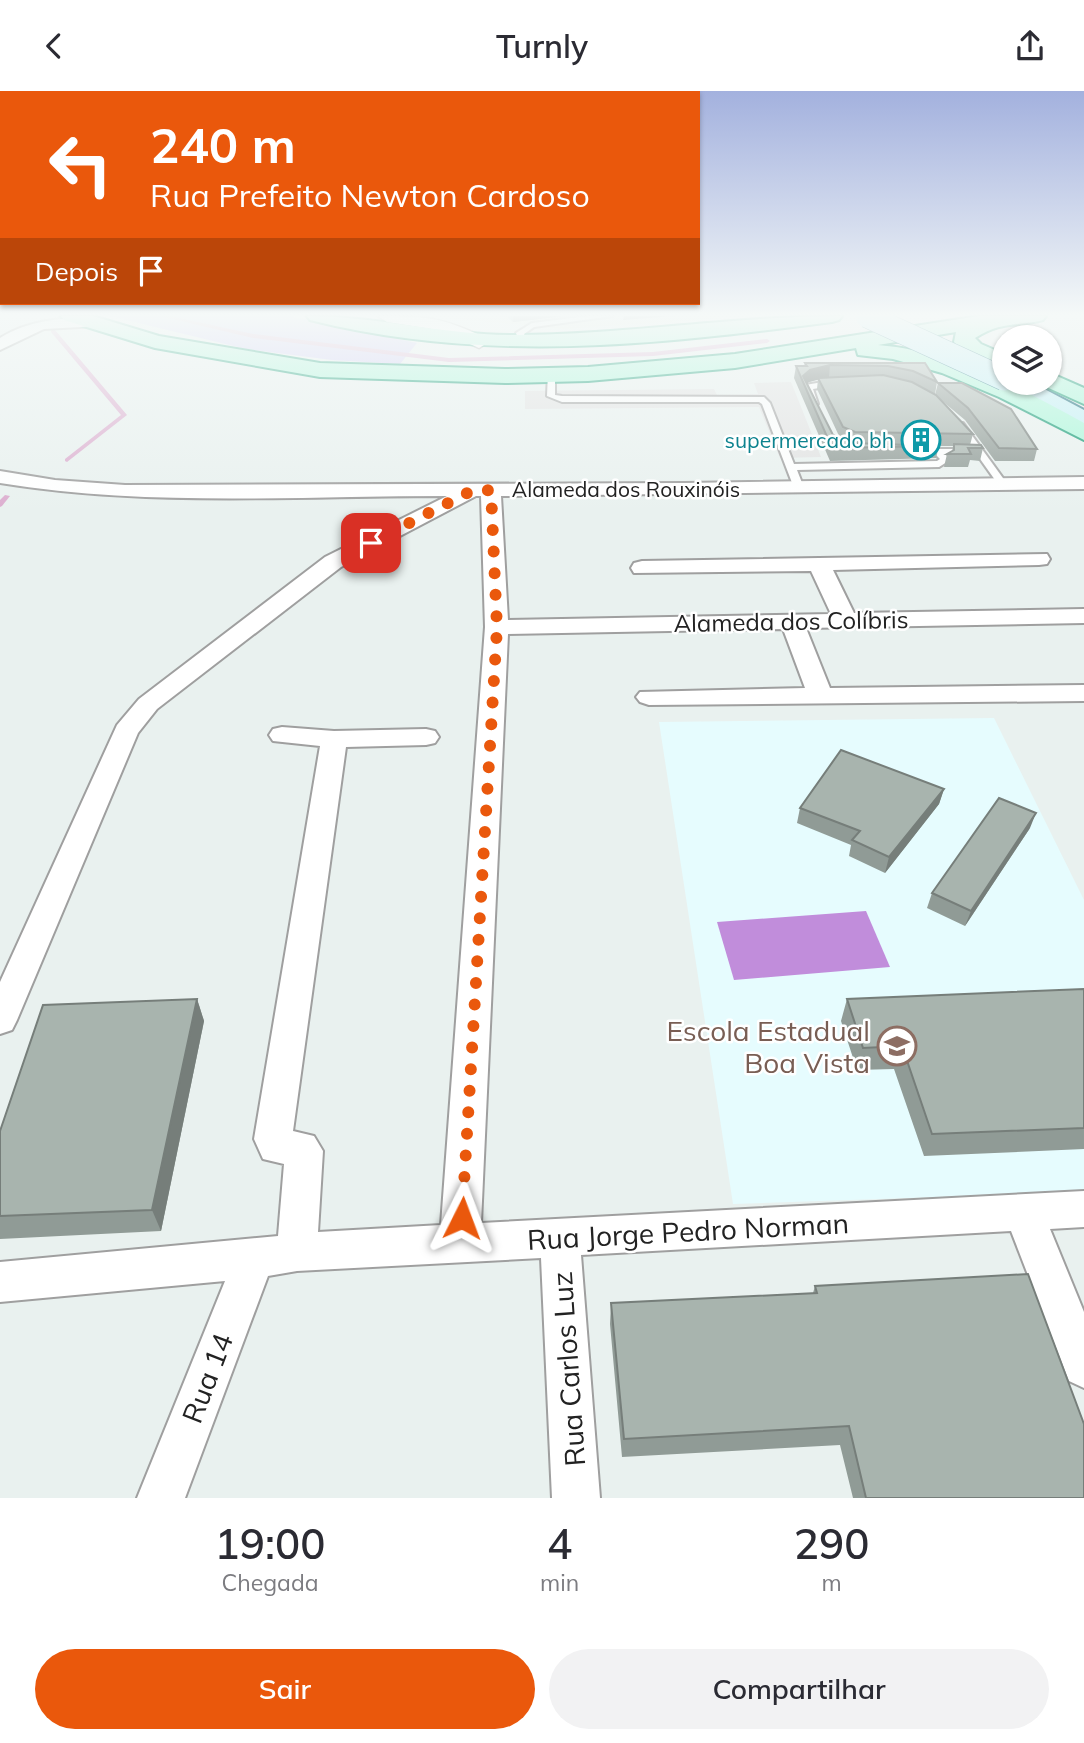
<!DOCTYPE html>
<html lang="pt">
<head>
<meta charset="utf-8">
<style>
  :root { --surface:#fff; --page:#f2f2f3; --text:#2b2b33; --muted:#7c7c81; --accent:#ea580c }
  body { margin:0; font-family:Mulish,sans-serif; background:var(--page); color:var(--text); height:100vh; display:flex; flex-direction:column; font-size:26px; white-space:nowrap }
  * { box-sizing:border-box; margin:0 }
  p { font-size:23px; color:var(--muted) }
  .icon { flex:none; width:38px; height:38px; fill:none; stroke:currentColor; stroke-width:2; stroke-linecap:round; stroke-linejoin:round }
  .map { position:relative; height:1407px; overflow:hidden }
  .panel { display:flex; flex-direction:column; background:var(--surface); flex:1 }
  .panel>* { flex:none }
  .top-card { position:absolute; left:0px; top:0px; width:700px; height:214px; box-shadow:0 2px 5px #0004; background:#ea580c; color:#fff; overflow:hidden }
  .tools { position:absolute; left:992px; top:234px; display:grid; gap:14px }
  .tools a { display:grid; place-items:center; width:70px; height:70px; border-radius:50%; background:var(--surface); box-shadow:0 2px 5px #0004; font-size:35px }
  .pin { position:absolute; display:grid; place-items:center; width:60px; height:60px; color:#fff; margin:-30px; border-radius:14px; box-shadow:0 4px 10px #0006 }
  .me { position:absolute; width:77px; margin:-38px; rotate:3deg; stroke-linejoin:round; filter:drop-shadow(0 0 5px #0008) }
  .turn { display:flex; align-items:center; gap:24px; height:147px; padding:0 35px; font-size:32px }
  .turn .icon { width:91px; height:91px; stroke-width:2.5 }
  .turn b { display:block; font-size:49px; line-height:60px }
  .then { display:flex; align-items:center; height:66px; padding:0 35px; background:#0003; gap:14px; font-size:26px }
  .eta { display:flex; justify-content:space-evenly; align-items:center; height:119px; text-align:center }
  .eta b { font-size:42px; font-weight:600; line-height:49px }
  .button { display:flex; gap:14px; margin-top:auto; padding:14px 35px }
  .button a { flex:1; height:80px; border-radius:42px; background:var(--accent); color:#fff; font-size:28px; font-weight:600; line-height:80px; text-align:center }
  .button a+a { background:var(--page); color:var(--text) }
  header { display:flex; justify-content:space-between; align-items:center; height:91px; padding:0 35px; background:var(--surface); font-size:32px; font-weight:600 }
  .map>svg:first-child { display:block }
</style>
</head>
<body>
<header><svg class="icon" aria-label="back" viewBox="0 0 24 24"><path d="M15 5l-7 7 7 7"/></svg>Turnly<svg class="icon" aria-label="share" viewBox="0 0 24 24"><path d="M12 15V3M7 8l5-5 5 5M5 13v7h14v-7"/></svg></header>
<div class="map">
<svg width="1084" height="1407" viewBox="0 0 1084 1407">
  <rect width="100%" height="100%" fill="#e9f1ef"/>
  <polygon fill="#e7eadc" points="429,225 748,225 564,238"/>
  <polygon fill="#e6fcfe" points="994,627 1084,809 1084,1101 733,1113 659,631"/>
  <polygon fill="#d0caf7" points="110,225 289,225 417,252 400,273 332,269 246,258"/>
  <polygon fill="#c18ddb" points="866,820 890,876 734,889 717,831"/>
  <polygon fill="#e2e2e2" points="791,291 821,366 780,367 759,316 525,318 525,300 714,298 717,304 758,303 754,292"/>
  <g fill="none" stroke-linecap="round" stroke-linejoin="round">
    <g fill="#dcadcf" fill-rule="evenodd">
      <polygon points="160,225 170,225 253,243 449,267 653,261 767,248 770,250 767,252 653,265 449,271 253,247"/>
      <polygon points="51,239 55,239 127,324 67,371 65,370 65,368 121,324 51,241"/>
      <polygon points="5,404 10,405 2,415 0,416 0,409"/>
    </g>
    <defs>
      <g id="service">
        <polygon points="588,225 612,225 534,236 524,243 527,251 523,253 519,251 516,242 532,232"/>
        <polygon points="548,282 555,284 555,304 562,305 764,306 770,312 794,373 937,370 940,368 936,364 918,364 913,361 918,358 968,358 973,361 968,364 946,364 950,369 939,376 797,379 804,397 799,400 794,397 762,313 759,311 562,311 547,305"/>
        <polygon points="835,289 839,292 838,294 813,298 818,313 811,315 805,294"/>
        <polygon points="957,332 963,332 1008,394 1006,396 1000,396 956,334"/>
      </g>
      <g id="minor">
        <path d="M 93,227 L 98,229 L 101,232 L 98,235 L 44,238 L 0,259 L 0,247 C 29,229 60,227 93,227 Z"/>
        <path d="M 0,380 L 55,389 L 125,394 L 685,392 L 1084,386 L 1084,398 L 501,405 L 508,529 L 831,523 L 811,480 L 634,482 L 631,477 L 634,472 L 642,470 L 1047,463 L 1050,468 L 1047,473 L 1039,474 L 833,479 L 854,522 L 1084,518 L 1084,532 L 806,537 L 830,597 L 1084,594 L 1084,610 L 649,614 L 640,611 L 636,606 L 640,601 L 805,597 L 783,538 L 508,543 L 481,1132 L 1084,1100 L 1084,1136 L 1050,1138 L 1084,1221 L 1084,1297 L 1069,1290 L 1011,1140 L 581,1164 L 600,1407 L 552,1407 L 541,1167 L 297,1180 L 268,1185 L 185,1407 L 137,1407 L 225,1190 L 0,1211 L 0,1171 L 278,1145 L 284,1073 L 263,1068 L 254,1048 L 320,655 L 273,650 L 269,644 L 273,638 L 282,636 L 334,640 L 426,638 L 435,640 L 439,646 L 435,652 L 426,654 L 346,656 L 293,1040 L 314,1045 L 323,1060 L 318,1141 L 441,1134 L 485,536 L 481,405 L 476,405 L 341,476 L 157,618 L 138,642 L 17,929 L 12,939 L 0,943 L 0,891 L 117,634 L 139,608 L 325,466 L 447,405 C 298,405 147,416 0,392 Z"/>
      </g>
      <path id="tertiary" d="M 378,225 C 427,225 441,226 486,247 L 489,251 L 479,257 L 438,239 L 387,231 Z"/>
      <polygon id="secondary" points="1004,291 1033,292 1084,319 1084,336 1007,297"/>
      <g id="primary">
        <path d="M 61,225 L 93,225 L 159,245 L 320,272 L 505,278 L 588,276 L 735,263 L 979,225 L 1046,225 L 1043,229 C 1014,236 1002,230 975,247 L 981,253 L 1004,263 L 1004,277 L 965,263 L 954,251 L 956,241 L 878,254 C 952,260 1020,297 1084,332 L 1084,349 L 999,306 L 942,282 L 893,268 L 858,264 L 856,257 L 735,277 L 588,290 L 505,292 L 320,286 L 155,257 L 64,229 Z"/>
        <path d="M 307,225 C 376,225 443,244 513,244 C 623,244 732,225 842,225 L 839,229 L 832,231 C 655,254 485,273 310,229 Z"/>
        <polygon points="1050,282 1084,297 1084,313 1042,294 1050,292"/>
      </g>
    </defs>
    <use href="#service" stroke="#9f9f9f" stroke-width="4"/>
    <use href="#minor" stroke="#9f9f9f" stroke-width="4"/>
    <use href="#tertiary" stroke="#9f9f9f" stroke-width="3"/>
    <use href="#secondary" stroke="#0c6576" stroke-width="4"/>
    <use href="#primary" stroke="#09976f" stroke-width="4"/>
    <use href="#service" fill="#fff" fill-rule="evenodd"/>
    <use href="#minor" fill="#fff" fill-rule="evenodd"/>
    <use href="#tertiary" fill="#fff" fill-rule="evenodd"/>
    <use href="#secondary" fill="#c2f1f7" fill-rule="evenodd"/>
    <use href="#primary" fill="#a8f7d9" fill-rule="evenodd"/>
    <defs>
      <polyline id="secondary-bridge" points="867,225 1004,288"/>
    </defs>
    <use href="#secondary-bridge" stroke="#0c6576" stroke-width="24" stroke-linecap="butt"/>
    <use href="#secondary-bridge" stroke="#c2f1f7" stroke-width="23"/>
  </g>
  <g fill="#909b96" fill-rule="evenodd">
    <polygon points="500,225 565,225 513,231 508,226"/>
    <path d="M 805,272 L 925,272 L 937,291 L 935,303 L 973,343 L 970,354 L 983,357 L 980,370 L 970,369 L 968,376 L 944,376 L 947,363 L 952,360 L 953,355 L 939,355 L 936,367 L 830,370 L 794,287 L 796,275 L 804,275 ZM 818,288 L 817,298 L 840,347 L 833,344 L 807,292 L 809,291 Z"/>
    <polygon points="938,292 1037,358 1034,370 995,370 965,329 935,304"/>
    <polygon points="944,698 939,713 885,782 849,765 851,754 797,732 800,717"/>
    <polygon points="1030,737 965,835 927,817 932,802"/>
    <polygon points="1084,898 1084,1058 924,1065 894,978 857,979 841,930 847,908"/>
    <polygon points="197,908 204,930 161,1140 0,1148 0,1040"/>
    <polygon points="815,1195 1084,1407 853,1407 840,1354 622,1366 610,1233 611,1212 813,1202"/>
  </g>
  <g fill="#767e7a">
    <polygon points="513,225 565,225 513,231"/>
    <polygon points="624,225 674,225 623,229"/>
    <polygon points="830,274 829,286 809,291 805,294 803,285 810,279"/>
    <polygon points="944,698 939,713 885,782 889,766"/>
    <polygon points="1036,722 1030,737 965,835 971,820"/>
    <polygon points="197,908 204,930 161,1140 152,1119"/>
  </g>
  <g fill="#a8b4ae" stroke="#767e7a" stroke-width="2">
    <polygon points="805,272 925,272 937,291 913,280 888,275 830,274 810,279 803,285 833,344 853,352 939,355 832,357 796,275 807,275"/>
    <polygon points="883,284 912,291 936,304 973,343 855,341 843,336 818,287"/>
    <polygon points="938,292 962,292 1011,318 1037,358 999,357 968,317"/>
    <polygon points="954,353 981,354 983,357 968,357 971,363 947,363 954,359"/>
    <polygon points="841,659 944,698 889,766 852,749 860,740 800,717"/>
    <polygon points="999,707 1036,722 971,820 932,802"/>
    <polygon points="1084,898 1084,1037 932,1043 902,955 863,957 847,908"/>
    <polygon points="197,908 152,1119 0,1125 0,1040 43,914"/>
    <polygon points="1028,1183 1084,1333 1084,1407 866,1407 849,1335 624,1348 611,1212 817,1202 815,1195"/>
  </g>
  <linearGradient id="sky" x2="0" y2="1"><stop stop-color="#a3b1de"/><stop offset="0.53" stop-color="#f5f9f8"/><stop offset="1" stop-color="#f5f9f8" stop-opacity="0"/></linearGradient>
  <rect width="1084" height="422" fill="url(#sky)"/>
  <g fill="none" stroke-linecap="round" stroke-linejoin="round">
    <polyline stroke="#ea580c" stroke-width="12" stroke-dasharray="0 21.6" points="371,452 471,400 491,399 497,537 462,1127"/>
  </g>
  <defs>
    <symbol id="building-ring" viewBox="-11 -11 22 22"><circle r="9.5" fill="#fff" stroke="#0f9aa8" stroke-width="1.5"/><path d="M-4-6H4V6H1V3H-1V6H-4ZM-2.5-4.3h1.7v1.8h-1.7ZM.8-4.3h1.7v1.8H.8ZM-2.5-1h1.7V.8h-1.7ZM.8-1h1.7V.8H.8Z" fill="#0f9aa8"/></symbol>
    <symbol id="school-ring" viewBox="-11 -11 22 22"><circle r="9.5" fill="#fff" stroke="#8d6e63" stroke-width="1.5"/><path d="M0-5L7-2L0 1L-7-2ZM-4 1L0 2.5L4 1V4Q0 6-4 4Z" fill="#8d6e63"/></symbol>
  </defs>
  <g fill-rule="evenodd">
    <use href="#building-ring" x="899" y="327" width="44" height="44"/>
    <use href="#school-ring" x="875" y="933" width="44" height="44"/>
  </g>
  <g text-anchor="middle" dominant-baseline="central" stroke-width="5" stroke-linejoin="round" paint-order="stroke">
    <g font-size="21" fill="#0d838f" stroke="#fff" text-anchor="end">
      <text x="894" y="349">supermercado bh</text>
    </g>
    <g font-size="21" fill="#222" stroke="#fff">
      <text x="626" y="398">Alameda dos Rouxinóis</text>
    </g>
    <g font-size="24" fill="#222" stroke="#fff">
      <text transform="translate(791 530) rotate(-1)">Alameda dos Colíbris</text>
    </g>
    <g font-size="28" fill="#785e54" stroke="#fff" text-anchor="end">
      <text x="870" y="939">Escola Estadual<tspan x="870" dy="32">Boa Vista</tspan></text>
    </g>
    <g font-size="28" fill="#222" stroke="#fff">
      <text transform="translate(688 1140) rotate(-3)">Rua Jorge Pedro Norman</text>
      <text transform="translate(568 1278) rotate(-94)">Rua Carlos Luz</text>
      <text transform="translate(207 1287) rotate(-69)">Rua 14</text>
    </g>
  </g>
</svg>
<div class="tools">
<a><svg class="icon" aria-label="layers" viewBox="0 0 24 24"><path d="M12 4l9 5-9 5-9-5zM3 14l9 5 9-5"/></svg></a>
</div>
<div class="pin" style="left:371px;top:452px;background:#d93025"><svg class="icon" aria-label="arrive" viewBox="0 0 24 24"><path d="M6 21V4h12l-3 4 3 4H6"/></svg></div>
<svg class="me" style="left:462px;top:1127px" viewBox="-20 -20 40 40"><path d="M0-17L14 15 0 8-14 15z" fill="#ea580c" stroke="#fff" stroke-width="4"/></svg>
<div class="top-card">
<div class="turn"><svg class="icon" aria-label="left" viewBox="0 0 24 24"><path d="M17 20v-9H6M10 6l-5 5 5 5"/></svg><div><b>240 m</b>Rua Prefeito Newton Cardoso</div></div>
<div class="then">Depois<svg class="icon" aria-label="arrive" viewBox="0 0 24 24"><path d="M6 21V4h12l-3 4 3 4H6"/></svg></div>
</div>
</div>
<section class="panel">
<div class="eta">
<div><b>19:00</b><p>Chegada</p></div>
<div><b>4</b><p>min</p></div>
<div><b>290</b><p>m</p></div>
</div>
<div class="button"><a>Sair</a><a>Compartilhar</a></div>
</section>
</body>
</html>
